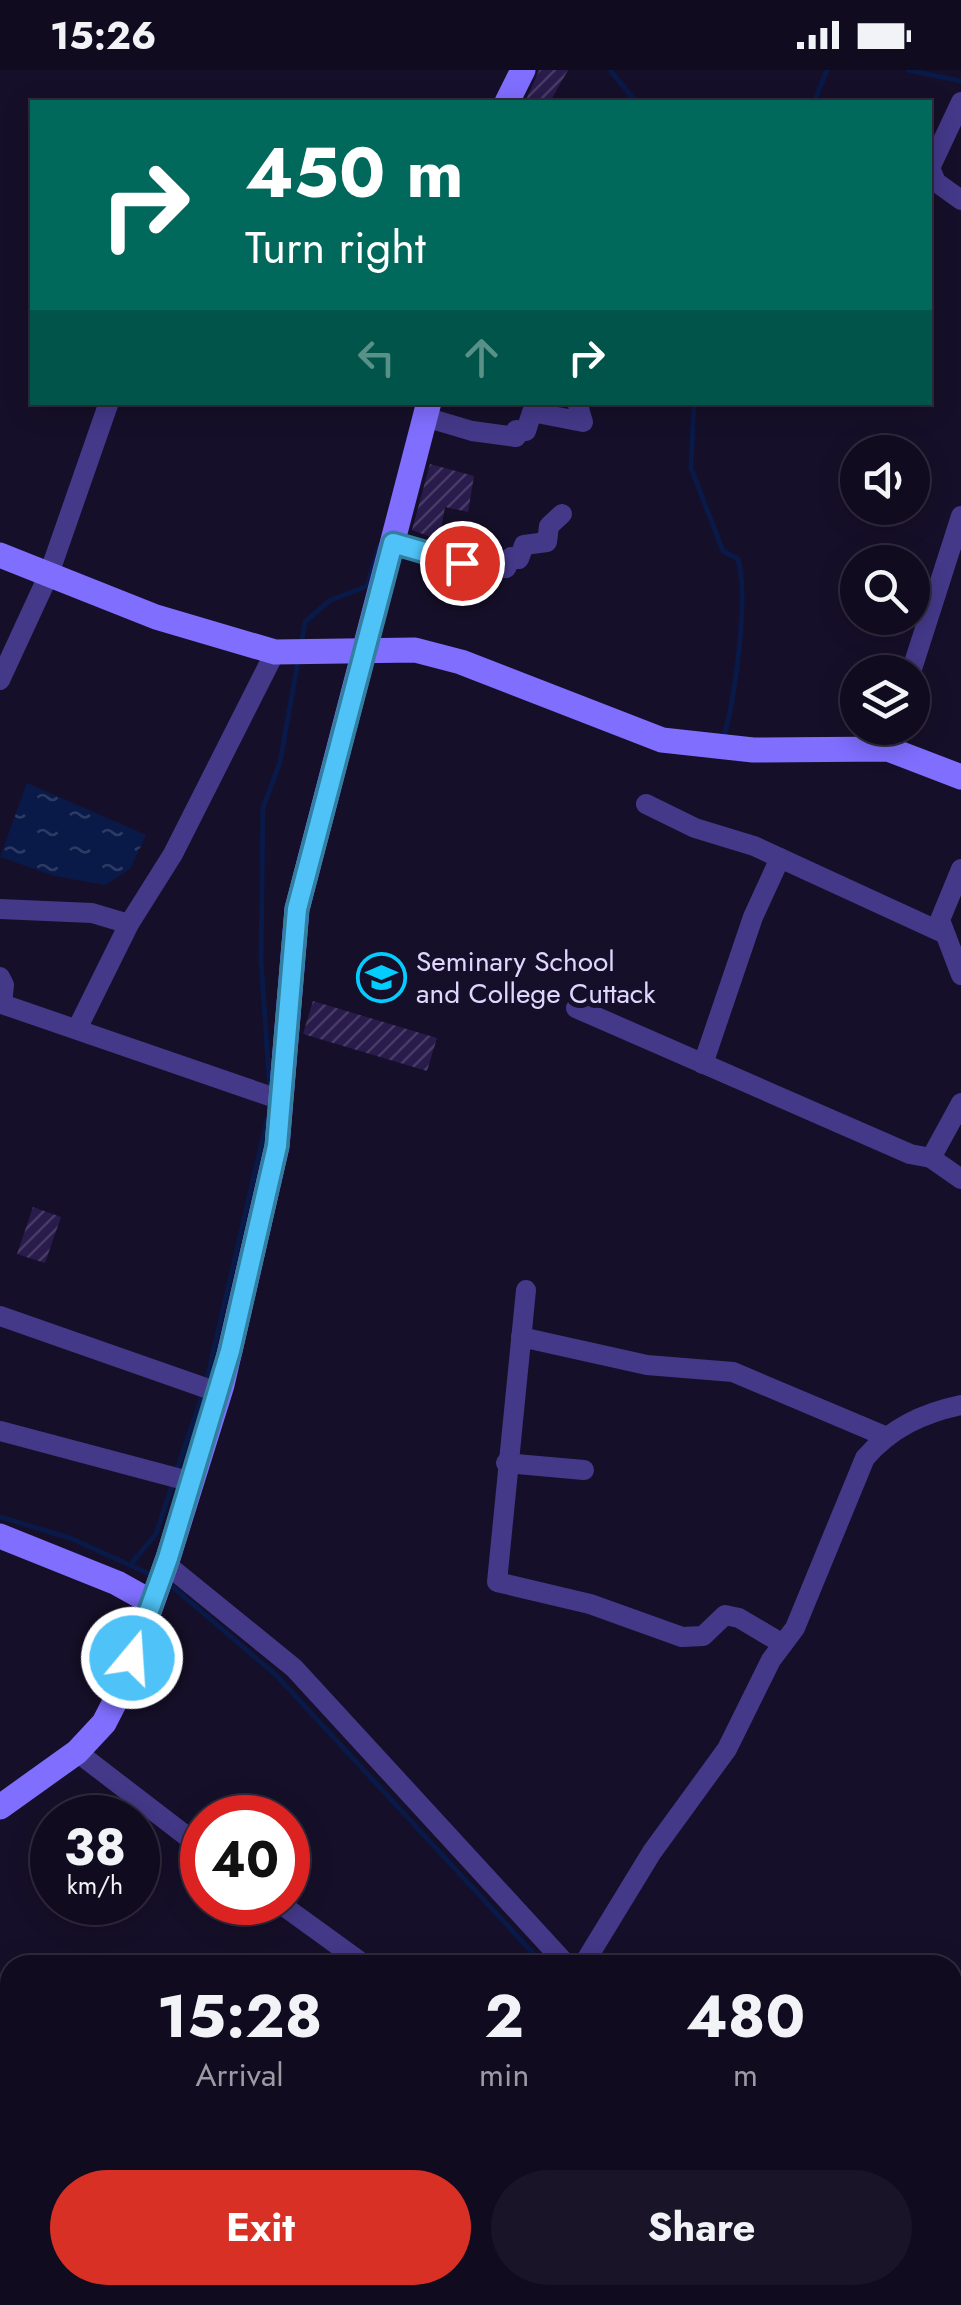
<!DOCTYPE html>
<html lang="en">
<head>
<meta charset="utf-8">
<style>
  :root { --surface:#100b1f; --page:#191428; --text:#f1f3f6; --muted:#9c9ba4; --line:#302b3d; --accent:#d93025 }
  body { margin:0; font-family:Jost,sans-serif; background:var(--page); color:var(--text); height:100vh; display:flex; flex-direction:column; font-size:38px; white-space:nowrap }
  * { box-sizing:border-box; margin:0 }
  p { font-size:32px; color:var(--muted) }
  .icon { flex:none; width:55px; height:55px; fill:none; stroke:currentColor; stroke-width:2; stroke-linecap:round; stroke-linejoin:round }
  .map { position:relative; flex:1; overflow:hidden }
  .drawer { position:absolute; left:0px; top:1885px; width:962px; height:350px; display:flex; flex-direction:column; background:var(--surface); border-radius:30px 30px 0 0; box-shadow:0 5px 25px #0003,0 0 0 2px var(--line) }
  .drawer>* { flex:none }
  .top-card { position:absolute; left:30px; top:30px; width:902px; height:305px; border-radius:0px; box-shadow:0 5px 25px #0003,0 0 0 2px var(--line); background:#00695c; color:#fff; overflow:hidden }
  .controls { position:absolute; left:840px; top:365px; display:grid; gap:20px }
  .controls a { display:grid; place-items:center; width:90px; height:90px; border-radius:50%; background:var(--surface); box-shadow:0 5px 25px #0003,0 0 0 2px var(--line); font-size:50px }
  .speed { position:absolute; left:30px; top:1725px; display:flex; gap:20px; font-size:50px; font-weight:700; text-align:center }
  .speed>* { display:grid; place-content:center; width:130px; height:130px; border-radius:50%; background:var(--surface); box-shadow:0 5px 25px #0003,0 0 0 2px var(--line); line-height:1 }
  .speed small { font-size:25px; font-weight:400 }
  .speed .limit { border:15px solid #d22; background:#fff; color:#111 }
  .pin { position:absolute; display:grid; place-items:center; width:85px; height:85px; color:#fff; margin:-42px; border:5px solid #fff; border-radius:50%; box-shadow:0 2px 10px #0007 }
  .me { position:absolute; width:110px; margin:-55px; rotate:18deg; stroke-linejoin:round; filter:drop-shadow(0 0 8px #0008) }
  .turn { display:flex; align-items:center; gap:35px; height:210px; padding:0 50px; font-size:45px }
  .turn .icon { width:130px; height:130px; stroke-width:2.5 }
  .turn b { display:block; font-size:70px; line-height:85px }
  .lanes { display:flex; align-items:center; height:95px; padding:0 50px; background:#0003; justify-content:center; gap:50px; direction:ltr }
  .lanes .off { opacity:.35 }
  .eta { display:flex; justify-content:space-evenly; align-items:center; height:170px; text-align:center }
  .eta b { font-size:60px; font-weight:700; line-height:70px }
  .action { display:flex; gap:20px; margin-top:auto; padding:20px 50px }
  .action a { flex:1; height:115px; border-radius:60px; background:var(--accent); color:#fff; font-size:40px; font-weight:700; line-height:115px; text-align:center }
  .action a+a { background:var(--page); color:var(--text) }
  .status { display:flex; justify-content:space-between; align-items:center; height:70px; padding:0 50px; background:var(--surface); direction:ltr }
  .status svg { height:28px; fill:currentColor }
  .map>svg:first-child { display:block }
</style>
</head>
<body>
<div class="status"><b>15:26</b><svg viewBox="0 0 49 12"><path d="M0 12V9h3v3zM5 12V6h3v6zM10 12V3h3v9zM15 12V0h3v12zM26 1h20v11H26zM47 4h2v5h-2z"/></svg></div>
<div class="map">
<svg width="961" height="2235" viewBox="0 0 961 2235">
  <defs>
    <pattern id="water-ripples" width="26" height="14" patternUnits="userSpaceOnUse" patternTransform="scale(2.5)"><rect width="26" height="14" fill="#091948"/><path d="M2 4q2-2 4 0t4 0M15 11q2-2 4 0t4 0" fill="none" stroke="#2d3a63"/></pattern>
    <pattern id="building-hatch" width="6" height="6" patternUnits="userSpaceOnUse" patternTransform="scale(2.5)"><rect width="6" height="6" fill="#291b4b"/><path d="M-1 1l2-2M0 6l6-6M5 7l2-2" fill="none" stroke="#483b66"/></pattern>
  </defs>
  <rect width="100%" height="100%" fill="#160f29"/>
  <polygon fill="url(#water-ripples)" points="27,713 146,765 130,799 105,815 55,806 0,787"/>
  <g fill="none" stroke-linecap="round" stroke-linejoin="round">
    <g stroke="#091948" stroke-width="5">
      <polyline points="610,0 636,32"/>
      <polyline points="908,0 961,11"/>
      <polyline points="814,32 827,0"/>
      <path d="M 694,332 L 691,398 L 723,481 L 738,489 C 749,528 735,626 724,667"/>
      <polyline points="301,576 305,552 329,531 367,516 379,476"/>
      <polyline points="270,1020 261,890 263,738 280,692 298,591"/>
      <polyline points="206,1313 268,1046"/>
      <polyline points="176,1403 203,1323"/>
      <polyline points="0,1447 70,1468 154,1506"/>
      <polyline points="131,1494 156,1464 173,1413"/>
      <polyline points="168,1513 276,1605 544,1895"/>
      <polyline points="888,2225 903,2235"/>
    </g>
  </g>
  <g fill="url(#building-hatch)">
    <polygon points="539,0 568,0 550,32 525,32"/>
    <polygon points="430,394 474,406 468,442 445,437 439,470 412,460"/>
    <polygon points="313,931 437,968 427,1001 303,964"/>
    <polygon points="33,1137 61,1147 45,1193 17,1184"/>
  </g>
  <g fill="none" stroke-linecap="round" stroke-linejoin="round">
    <g stroke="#443989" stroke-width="20">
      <polyline points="961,32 930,98 936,112 961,130"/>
      <polyline points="425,347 472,361 516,367 516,360 526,361 532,342 583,352 577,332"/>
      <polyline points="393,473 427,486 506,498 511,487 519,489 524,475 547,472 549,456 562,444"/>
      <polyline points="911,602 961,446"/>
      <polyline points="0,610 49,504 109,332"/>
      <polyline points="888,679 895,658"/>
      <polyline points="646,734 695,758 754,776 941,862"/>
      <polyline points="961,799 940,850 961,905"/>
      <polyline points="0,839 92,843 129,854"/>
      <polyline points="0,907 4,915 2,934 281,1030"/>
      <polyline points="576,938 910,1084 931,1088"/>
      <polyline points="77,959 129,854 173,784 275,582"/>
      <polyline points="703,994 753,847 780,788"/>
      <polyline points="961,1033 931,1088 961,1109"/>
      <polyline points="526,1220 497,1512 590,1534 682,1567 703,1566 725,1545 739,1548 783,1574"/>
      <polyline points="0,1246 220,1323"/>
      <polyline points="521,1267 647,1295 733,1302 887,1367"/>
      <polyline points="0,1361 192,1412"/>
      <polyline points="506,1393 584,1400"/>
      <polyline points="166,1494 294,1598 567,1895"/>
      <polyline points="77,1682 202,1778"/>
      <polyline points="278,1832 365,1895"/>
      <path d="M 583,1895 L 652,1782 L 727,1679 L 771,1590 L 795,1558 L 865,1388 C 891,1358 923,1343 961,1335"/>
      <polyline points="0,2055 10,2060"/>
      <polyline points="952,2057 961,2038"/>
      <polyline points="320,2225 332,2235"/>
      <polyline points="917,2225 933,2235"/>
      <polyline points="37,2235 41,2225"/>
      <polyline points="365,2235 370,2225"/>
    </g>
    <g stroke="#806eff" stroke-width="25">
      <polyline points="507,32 523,0"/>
      <polyline points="0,485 156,547 275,582 415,580 461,592 662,670 753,680 888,679 961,707"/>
      <polyline points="0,1466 117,1513 151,1532"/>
      <polyline points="0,1737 77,1682 104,1653 123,1616 168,1488 222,1315 277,1076 297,839 429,332"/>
    </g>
  </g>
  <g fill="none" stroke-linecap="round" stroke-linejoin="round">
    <defs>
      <polyline id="route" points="132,1588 168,1488 230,1281 277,1076 297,839 393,473 462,493"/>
    </defs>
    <use href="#route" stroke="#337fa1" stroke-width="25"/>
    <use href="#route" stroke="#4fc3f7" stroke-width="18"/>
  </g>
  <defs>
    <symbol id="university-ring" viewBox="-11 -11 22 22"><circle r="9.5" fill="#160f29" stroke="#03ccff" stroke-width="1.5"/><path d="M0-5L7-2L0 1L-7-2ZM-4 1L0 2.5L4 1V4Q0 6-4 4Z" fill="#03ccff"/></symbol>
  </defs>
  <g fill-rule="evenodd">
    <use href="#university-ring" x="354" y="880" width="55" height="55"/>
  </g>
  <g text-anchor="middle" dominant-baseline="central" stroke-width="10" stroke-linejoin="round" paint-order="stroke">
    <g font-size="28" fill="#e0d7ff" stroke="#160f29" text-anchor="start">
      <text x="416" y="891">Seminary School<tspan x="416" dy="32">and College Cuttack</tspan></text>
    </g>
  </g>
</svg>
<div class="controls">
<a><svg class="icon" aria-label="sound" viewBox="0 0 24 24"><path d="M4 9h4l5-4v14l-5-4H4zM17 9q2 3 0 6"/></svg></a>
<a><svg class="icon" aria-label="search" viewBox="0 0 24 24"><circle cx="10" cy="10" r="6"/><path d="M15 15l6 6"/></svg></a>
<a><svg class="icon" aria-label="layers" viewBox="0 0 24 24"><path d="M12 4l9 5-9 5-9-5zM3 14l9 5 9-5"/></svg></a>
</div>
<div class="speed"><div>38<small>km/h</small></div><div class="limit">40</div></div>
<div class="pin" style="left:462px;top:493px;background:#d93025"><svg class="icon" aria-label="arrive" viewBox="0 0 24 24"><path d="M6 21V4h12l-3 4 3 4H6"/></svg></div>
<svg class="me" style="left:132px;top:1588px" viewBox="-20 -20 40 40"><circle r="17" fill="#4fc3f7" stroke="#fff" stroke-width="3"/><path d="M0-11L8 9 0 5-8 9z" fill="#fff"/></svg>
<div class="top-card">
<div class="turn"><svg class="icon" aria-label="right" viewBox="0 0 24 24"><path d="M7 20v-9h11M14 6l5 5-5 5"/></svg><div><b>450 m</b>Turn right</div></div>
<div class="lanes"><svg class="icon off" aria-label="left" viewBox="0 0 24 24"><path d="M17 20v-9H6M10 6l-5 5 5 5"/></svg><svg class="icon off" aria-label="ahead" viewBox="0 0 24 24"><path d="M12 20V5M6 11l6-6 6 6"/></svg><svg class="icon" aria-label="right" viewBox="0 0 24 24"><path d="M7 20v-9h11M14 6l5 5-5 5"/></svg></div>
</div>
<section class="drawer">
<div class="eta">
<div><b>15:28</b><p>Arrival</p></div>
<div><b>2</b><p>min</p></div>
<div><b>480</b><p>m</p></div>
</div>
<div class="action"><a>Exit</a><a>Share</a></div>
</section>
</div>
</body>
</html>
